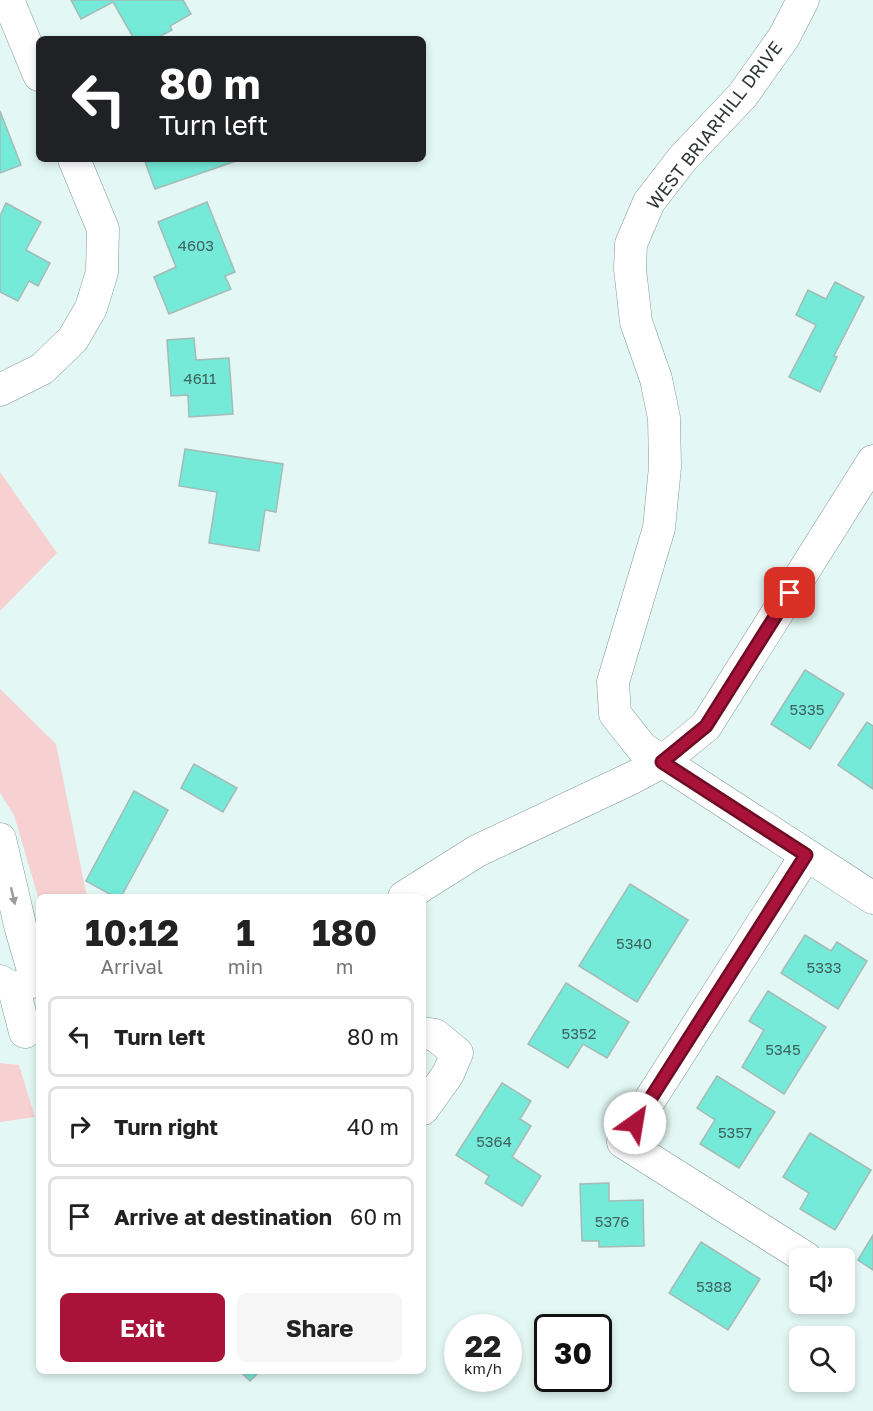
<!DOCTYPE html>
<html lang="en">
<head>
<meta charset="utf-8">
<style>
  :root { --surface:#fff; --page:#f6f6f6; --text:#222; --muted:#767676; --line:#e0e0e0; --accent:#a91239 }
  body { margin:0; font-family:"Golos Text",sans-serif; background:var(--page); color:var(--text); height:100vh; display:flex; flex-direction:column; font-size:22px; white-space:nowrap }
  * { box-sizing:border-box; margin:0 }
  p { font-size:20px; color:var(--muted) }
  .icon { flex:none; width:33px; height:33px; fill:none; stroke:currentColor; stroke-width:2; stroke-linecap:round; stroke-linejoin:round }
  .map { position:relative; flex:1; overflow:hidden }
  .sheet { position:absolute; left:36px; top:894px; width:390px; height:480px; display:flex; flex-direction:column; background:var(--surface); border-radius:9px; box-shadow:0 3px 9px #0003 }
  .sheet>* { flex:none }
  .top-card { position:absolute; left:36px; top:36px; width:390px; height:126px; border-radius:9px; box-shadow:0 3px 9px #0003; background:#202124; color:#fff; overflow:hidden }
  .tools { position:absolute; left:789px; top:1248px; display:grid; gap:12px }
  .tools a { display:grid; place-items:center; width:66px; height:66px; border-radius:9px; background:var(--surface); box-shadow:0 3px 9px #0003; font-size:30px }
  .speed { position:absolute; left:444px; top:1314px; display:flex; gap:12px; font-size:30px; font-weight:700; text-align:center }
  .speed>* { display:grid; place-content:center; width:78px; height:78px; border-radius:50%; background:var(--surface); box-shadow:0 3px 9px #0003; line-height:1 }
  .speed small { font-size:15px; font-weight:400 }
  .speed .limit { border:3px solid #111; border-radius:9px; background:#fff; color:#111 }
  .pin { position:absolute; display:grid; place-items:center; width:51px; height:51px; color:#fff; margin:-26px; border-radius:12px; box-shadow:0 3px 9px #0006 }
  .me { position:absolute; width:66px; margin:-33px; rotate:32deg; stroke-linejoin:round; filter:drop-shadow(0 0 4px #0008) }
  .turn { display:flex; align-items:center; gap:21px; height:126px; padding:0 24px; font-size:27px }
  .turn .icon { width:78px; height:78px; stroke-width:2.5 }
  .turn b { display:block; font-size:42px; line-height:51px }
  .eta { display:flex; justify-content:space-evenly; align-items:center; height:102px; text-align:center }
  .eta b { font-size:36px; font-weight:700; line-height:42px }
  .cta { display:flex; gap:12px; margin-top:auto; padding:12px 24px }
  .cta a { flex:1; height:69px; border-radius:9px; background:var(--accent); color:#fff; font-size:24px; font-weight:700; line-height:69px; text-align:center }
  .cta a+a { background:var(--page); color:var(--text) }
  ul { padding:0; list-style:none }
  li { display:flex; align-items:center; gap:18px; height:81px; margin:0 12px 9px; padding:0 12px; border:3px solid var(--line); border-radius:9px }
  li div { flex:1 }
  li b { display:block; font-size:22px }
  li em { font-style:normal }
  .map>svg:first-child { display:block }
</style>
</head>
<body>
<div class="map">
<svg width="873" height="1411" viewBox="0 0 873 1411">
  <rect width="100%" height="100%" fill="#e3f8f4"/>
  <g fill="#f7d1d2">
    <polygon points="0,472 57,553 0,611"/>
    <polygon points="0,689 56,744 87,897 39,897 39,900 14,815 0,793"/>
    <polygon points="0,1063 19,1065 35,1117 0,1122"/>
  </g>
  <g fill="#75ead9" stroke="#a6bab6" stroke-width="1.5">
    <polygon points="71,0 183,0 191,14 170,26 172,30 155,39 134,39 113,2 81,19"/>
    <polygon points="0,111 21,165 0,173"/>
    <polygon points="144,159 242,159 155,189"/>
    <polygon points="207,202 235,272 225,276 231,289 169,314 154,277 176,267 158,222"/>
    <polygon points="6,203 41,222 26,250 50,263 38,286 29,281 18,301 0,292 0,216"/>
    <polygon points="835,282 864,297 834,356 837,357 820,392 789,377 816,325 796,315 808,290 826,299"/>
    <polygon points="194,338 196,360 229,358 233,414 189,417 188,395 171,396 167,340"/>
    <polygon points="185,449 283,464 276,512 265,510 259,551 209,543 217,492 179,486"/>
    <polygon points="805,670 844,694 810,749 771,724"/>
    <polygon points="867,722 873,726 873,789 838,765"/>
    <polygon points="194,764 237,788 223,812 181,788"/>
    <polygon points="134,791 168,810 121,897 115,897 86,881"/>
    <polygon points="630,884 688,920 637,1002 579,966"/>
    <polygon points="805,935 831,951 837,942 867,961 838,1009 781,973"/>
    <polygon points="566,983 629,1022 607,1058 583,1044 568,1068 528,1044"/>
    <polygon points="768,991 826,1027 784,1094 742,1067 764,1030 749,1021"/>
    <polygon points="717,1076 775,1112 739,1168 700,1144 715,1120 697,1108"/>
    <polygon points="502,1083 531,1101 520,1119 531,1126 512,1157 541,1176 522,1206 485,1183 489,1176 456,1155"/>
    <polygon points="810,1133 871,1170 835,1230 800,1209 809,1193 783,1177"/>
    <polygon points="609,1183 609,1201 643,1200 644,1246 599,1247 599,1241 582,1241 580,1184"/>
    <polygon points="873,1235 873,1270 858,1260"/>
    <polygon points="701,1242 760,1279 728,1330 669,1293"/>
    <polygon points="240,1371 260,1371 250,1381"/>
  </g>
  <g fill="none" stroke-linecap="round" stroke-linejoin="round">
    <defs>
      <g id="minor">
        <polyline points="8,0 39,75"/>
        <polyline points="803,0 784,37 742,96 683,158 649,202 631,244 630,269 636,322 656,379 664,418 665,467 659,528 613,682 615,714 642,748 873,898"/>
        <polyline points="0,390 42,369 73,339 91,308 102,272 103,229 74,159"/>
        <polyline points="0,839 21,929 36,980 14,989"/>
        <polyline points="806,855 623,1142 806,1258"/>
        <polyline points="404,897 477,851 632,778 662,762 706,726 873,461"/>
        <polyline points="0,981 14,989 25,1032"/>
        <polyline points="423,1033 435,1035 457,1053 448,1074 423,1109"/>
      </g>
    </defs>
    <use href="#minor" stroke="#859894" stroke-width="33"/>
    <use href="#minor" stroke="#fff" stroke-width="32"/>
  </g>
  <defs><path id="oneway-solid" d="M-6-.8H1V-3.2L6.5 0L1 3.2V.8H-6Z" transform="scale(1.5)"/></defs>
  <use fill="#979b9a" href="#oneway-solid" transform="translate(13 896) rotate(77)"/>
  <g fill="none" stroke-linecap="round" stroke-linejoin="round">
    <defs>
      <polyline id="route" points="635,1123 806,855 662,762 706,726 790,593"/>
    </defs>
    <use href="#route" stroke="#6e0c25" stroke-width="15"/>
    <use href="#route" stroke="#a91239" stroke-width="10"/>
  </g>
  <g text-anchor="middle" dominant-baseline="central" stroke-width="4.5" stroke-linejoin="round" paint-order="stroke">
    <g font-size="15" fill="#40645f">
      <text x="196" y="245">4603</text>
      <text x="200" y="378">4611</text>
      <text x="807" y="709">5335</text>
      <text x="634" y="943">5340</text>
      <text x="824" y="967">5333</text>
      <text x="579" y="1033">5352</text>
      <text x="783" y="1049">5345</text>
      <text x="735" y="1132">5357</text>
      <text x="494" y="1141">5364</text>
      <text x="612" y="1221">5376</text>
      <text x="714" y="1286">5388</text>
    </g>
    <g font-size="18" fill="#2f3736" stroke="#fff">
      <text transform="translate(714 125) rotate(-52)">WEST BRIARHILL DRIVE</text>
    </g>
  </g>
</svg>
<div class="tools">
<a><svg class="icon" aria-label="sound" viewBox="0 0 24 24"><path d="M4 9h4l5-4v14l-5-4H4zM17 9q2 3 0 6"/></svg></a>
<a><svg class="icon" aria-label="search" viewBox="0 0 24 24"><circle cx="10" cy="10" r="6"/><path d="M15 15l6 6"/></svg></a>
</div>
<div class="speed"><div>22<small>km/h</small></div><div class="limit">30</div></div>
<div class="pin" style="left:790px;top:593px;background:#d93025"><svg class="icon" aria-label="arrive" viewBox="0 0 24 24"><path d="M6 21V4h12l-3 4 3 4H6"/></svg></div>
<svg class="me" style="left:635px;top:1123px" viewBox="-20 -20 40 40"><circle r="19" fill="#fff"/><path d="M0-13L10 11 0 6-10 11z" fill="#a91239"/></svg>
<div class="top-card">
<div class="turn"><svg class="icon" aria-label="left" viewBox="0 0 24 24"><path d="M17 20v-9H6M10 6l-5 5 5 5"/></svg><div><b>80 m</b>Turn left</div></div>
</div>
<section class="sheet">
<div class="eta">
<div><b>10:12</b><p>Arrival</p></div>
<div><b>1</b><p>min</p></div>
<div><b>180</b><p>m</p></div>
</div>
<ul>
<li><svg class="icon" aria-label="left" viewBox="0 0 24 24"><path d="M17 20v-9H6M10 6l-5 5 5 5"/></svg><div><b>Turn left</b></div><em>80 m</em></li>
<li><svg class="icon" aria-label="right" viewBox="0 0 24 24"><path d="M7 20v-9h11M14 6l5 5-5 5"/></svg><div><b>Turn right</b></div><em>40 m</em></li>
<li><svg class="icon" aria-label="arrive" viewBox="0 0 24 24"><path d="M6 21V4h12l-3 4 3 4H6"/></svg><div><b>Arrive at destination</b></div><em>60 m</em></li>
</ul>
<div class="cta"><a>Exit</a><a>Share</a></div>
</section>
</div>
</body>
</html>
